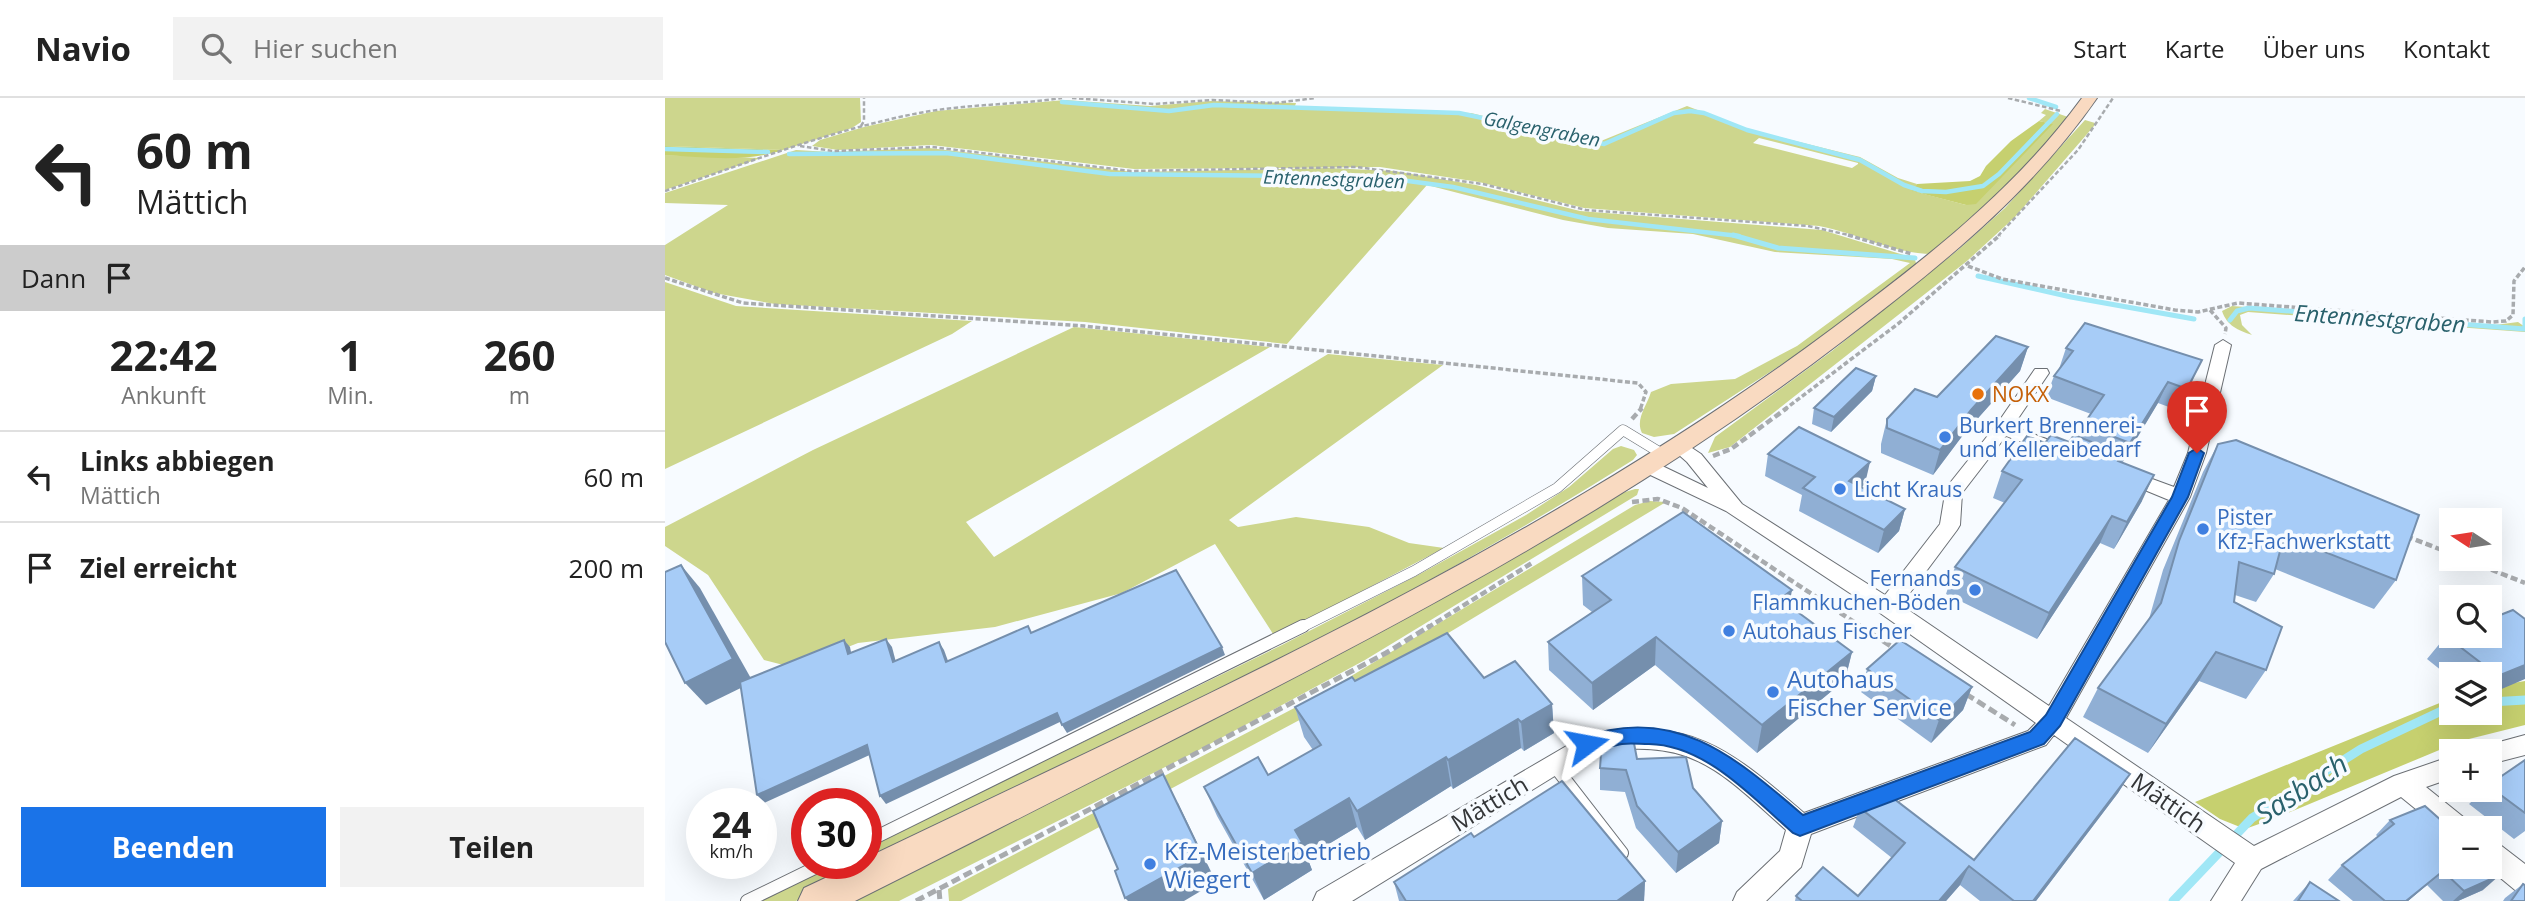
<!DOCTYPE html>
<html lang="de">
<head>
<meta charset="utf-8">
<style>
  :root { --surface:#fff; --page:#f2f2f2; --text:#222; --muted:#767676; --line:#e0e0e0; --accent:#1a73e8 }
  body { margin:0; font-family:"Open Sans",sans-serif; background:var(--page); color:var(--text); height:100vh; display:flex; flex-direction:column; font-size:26px; white-space:nowrap }
  * { box-sizing:border-box; margin:0 }
  p { font-size:23px; color:var(--muted) }
  .icon { flex:none; width:38px; height:38px; fill:none; stroke:currentColor; stroke-width:2; stroke-linecap:round; stroke-linejoin:round }
  .map { position:relative; flex:1; overflow:hidden }
  .sheet { display:flex; flex-direction:column; background:var(--surface); width:665px }
  .sheet>* { flex:none }
  .banner { background:#fff; color:var(--text); overflow:hidden }
  .needle { width:46px; rotate:282deg }
  .controls { position:absolute; left:1774px; top:410px; display:grid; gap:14px }
  .controls a { display:grid; place-items:center; width:63px; height:63px; border-radius:0px; background:var(--surface); box-shadow:0 7px 28px #0002; font-size:35px }
  .speed { position:absolute; left:21px; top:690px; display:flex; gap:14px; font-size:35px; font-weight:700; text-align:center }
  .speed>* { display:grid; place-content:center; width:91px; height:91px; border-radius:50%; background:var(--surface); box-shadow:0 7px 28px #0002; line-height:1 }
  .speed small { font-size:18px; font-weight:400 }
  .speed .limit { border:10px solid #d22; background:#fff; color:#111 }
  .pin { position:absolute; display:grid; place-items:center; width:60px; height:60px; color:#fff; margin:-72px -30px; border-radius:50% 50% 50% 0; rotate:-45deg; box-shadow:0 0 7px #0007 }
  .pin .icon { rotate:45deg }
  .me { position:absolute; width:77px; margin:-38px; rotate:77deg; stroke-linejoin:round; filter:drop-shadow(0 0 5px #0008) }
  .turn { display:flex; align-items:center; gap:24px; height:147px; padding:0 21px; font-size:32px }
  .turn .icon { width:91px; height:91px; stroke-width:2.5 }
  .turn b { display:block; font-size:49px; line-height:60px }
  .then { display:flex; align-items:center; height:66px; padding:0 21px; background:#0003; gap:14px; font-size:26px }
  .eta { display:flex; justify-content:space-evenly; align-items:center; height:119px; text-align:center }
  .eta b { font-size:42px; font-weight:700; line-height:49px }
  .primary-button { display:flex; gap:14px; margin-top:auto; padding:14px 21px }
  .primary-button a { flex:1; height:80px; border-radius:0px; background:var(--accent); color:#fff; font-size:28px; font-weight:700; line-height:80px; text-align:center }
  .primary-button a+a { background:var(--page); color:var(--text) }
  ul { padding:0; list-style:none }
  li { display:flex; align-items:center; gap:21px; height:91px; padding:0 21px; border-top:2px solid var(--line) }
  li div { flex:1 }
  li b { display:block; font-size:26px }
  li em { font-style:normal }
  header { display:flex; align-items:center; gap:42px; box-sizing:border-box; height:98px; padding:0 35px; background:var(--surface); border-bottom:2px solid var(--line) }
  header strong { font-size:33px }
  nav { display:flex; gap:38px; margin-inline-start:auto; font-size:24px }
  .search { width:490px; height:63px; background:var(--page); display:flex; align-items:center; gap:18px; box-sizing:border-box; padding:0 24px; border-radius:0px; color:var(--muted); font-size:26px }
  main { display:flex; flex:1; min-height:0 }
  .map>svg:first-child { display:block }
</style>
</head>
<body>
<header>
<strong>Navio</strong>
<div class="search"><svg class="icon" aria-label="search" viewBox="0 0 24 24"><circle cx="10" cy="10" r="6"/><path d="M15 15l6 6"/></svg>Hier suchen</div>
<nav><a>Start</a><a>Karte</a><a>Über uns</a><a>Kontakt</a></nav>
</header>
<main>
<section class="sheet">
<div class="banner">
<div class="turn"><svg class="icon" aria-label="left" viewBox="0 0 24 24"><path d="M17 20v-9H6M10 6l-5 5 5 5"/></svg><div><b>60 m</b>Mättich</div></div>
<div class="then">Dann<svg class="icon" aria-label="arrive" viewBox="0 0 24 24"><path d="M6 21V4h12l-3 4 3 4H6"/></svg></div>
</div>
<div class="eta">
<div><b>22:42</b><p>Ankunft</p></div>
<div><b>1</b><p>Min.</p></div>
<div><b>260</b><p>m</p></div>
</div>
<ul>
<li><svg class="icon" aria-label="left" viewBox="0 0 24 24"><path d="M17 20v-9H6M10 6l-5 5 5 5"/></svg><div><b>Links abbiegen</b><p>Mättich</p></div><em>60 m</em></li>
<li><svg class="icon" aria-label="arrive" viewBox="0 0 24 24"><path d="M6 21V4h12l-3 4 3 4H6"/></svg><div><b>Ziel erreicht</b></div><em>200 m</em></li>
</ul>
<div class="primary-button"><a>Beenden</a><a>Teilen</a></div>
</section>
<div class="map">
<svg width="1860" height="803" viewBox="0 0 1860 803">
  <rect width="100%" height="100%" fill="#f7fbff"/>
  <g fill="#cdd68d" fill-rule="evenodd">
    <polygon points="0,0 195,0 196,24 187,30 118,52 0,48"/>
    <path d="M 400,2 L 485,8 L 546,3 L 631,5 L 630,8 L 806,15 L 931,45 L 1022,8 L 1085,32 L 1195,59 L 1233,80 L 1252,86 L 1248,93 L 1301,107 L 1387,26 L 1374,23 L 1381,17 L 1376,15 L 1380,11 L 1403,19 L 1348,84 L 1267,156 C 1229,156 1192,135 1154,128 L 919,110 L 814,84 L 715,69 L 469,71 L 266,47 L 173,52 L 147,48 L 155,42 L 199,29 L 271,13 ZM 1094,40 L 1193,65 L 1193,66 L 1187,70 L 1088,45 Z"/>
    <polygon points="1420,22 1430,25 1429,28 1350,119 1302,163 1065,349 1043,355 1050,339 1167,253 1293,152 1340,110"/>
    <path d="M 264,50 L 468,74 L 663,70 L 729,73 L 811,87 L 915,113 L 1157,132 L 1242,158 L 1250,162 L 1252,168 L 1170,232 L 1009,336 L 989,339 L 977,335 C 970,321 982,308 986,294 L 1006,286 L 1070,281 L 1132,248 L 1245,165 L 1227,161 L 1110,154 L 1028,136 L 943,130 L 898,122 L 762,87 L 622,246 L 420,224 L 110,206 L 49,195 L 0,177 L 0,147 L 63,107 L 0,105 L 0,95 L 131,52 L 165,54 Z"/>
    <polygon points="0,57 96,60 0,92"/>
    <polygon points="0,184 71,208 307,223 287,236 0,371"/>
    <path d="M 1567,208 L 1830,227 L 1853,224 L 1860,229 L 1860,234 L 1583,214 L 1575,217 L 1577,227 L 1587,237 C 1573,232 1562,228 1557,213 Z"/>
    <polygon points="409,229 605,249 301,424 329,459 663,256 778,267 564,422 573,429 631,419 704,429 744,445 779,450 610,539 550,446 457,495 330,529 193,545 130,570 99,562 43,477 0,448 0,429 148,352"/>
    <path d="M 956,348 L 969,352 L 972,357 L 968,362 C 701,530 414,664 131,803 L 92,803 L 170,765 L 201,765 L 201,750 L 617,547 L 755,476 L 861,417 L 904,389 L 948,351 Z"/>
    <polygon points="970,391 974,391 972,397 700,562 532,653 234,803 184,803 347,722 957,395"/>
    <polygon points="985,403 1001,404 672,602 296,803 284,803 283,791 658,595 970,407"/>
  </g>
  <g fill="#c6d06f">
    <polygon points="1374,23 1388,26 1311,106 1301,107 1247,93 1252,86 1305,83 1315,78 1321,68 1346,43"/>
    <path d="M 0,48 L 118,52 C 80,65 39,59 0,57 Z"/>
    <polygon points="1860,583 1860,627 1796,643 1611,720 1580,731 1555,721 1530,704 1787,600 1787,614 1825,614 1825,589"/>
  </g>
  <g fill="none" stroke-linecap="round" stroke-linejoin="round">
    <g stroke="#a0e7f6" stroke-width="4.5">
      <polyline points="1364,0 1391,9"/>
      <polyline points="397,4 504,13 549,7 794,15 939,46 1009,15 1025,13 1039,15 1082,32 1195,62 1239,87 1257,93 1281,94 1318,88 1334,76 1392,16"/>
      <polyline points="0,51 103,54"/>
      <polyline points="124,56 281,55 445,76 713,79 788,89 923,121 1074,138"/>
    </g>
    <g stroke="#a0e7f6" stroke-width="5">
      <polyline points="1068,137 1113,150 1250,160"/>
      <polyline points="1313,178 1406,199 1529,221"/>
      <polyline points="1565,222 1572,213 1584,210 1860,231 1860,221"/>
    </g>
    <g stroke="#a0e7f6" stroke-width="9">
      <polyline points="1825,604 1860,602"/>
      <polyline points="1508,803 1587,720 1696,651 1787,608"/>
    </g>
    <defs>
      <polyline id="lane-far1" points="635,530 749,473 892,390 958,332 999,357"/>
      <g id="lane">
        <polyline points="888,666 957,755"/>
        <polyline points="201,744 638,528"/>
        <polyline points="82,803 160,765"/>
      </g>
      <g id="street">
        <path d="M 1558,242 L 1566,247 L 1541,355 L 1525,399 L 1401,620 L 1589,748 L 1729,678 L 1787,658 L 1787,680 L 1761,689 L 1802,722 L 1806,730 L 1787,730 L 1787,739 L 1784,738 L 1736,699 L 1596,771 L 1576,803 L 1546,803 L 1570,765 L 1389,637 L 1381,647 L 1146,736 L 1136,769 L 1101,803 L 1068,803 L 1072,794 L 1115,753 L 1121,732 C 1052,670 1026,639 927,655 L 687,803 L 648,803 L 652,794 L 922,636 C 1028,619 1062,649 1139,715 L 1363,633 L 1371,625 L 1215,515 L 1061,413 L 977,373 L 975,369 L 977,365 L 991,365 L 1043,390 L 1022,364 L 1006,350 L 1009,346 L 1021,346 L 1036,356 L 1077,406 L 1220,497 L 1275,426 L 1281,390 L 1332,326 L 1370,271 L 1382,271 L 1384,275 L 1348,328 L 1389,344 L 1392,348 L 1383,354 L 1341,338 L 1297,395 L 1295,427 L 1292,432 L 1236,507 L 1384,608 L 1504,402 L 1453,381 L 1451,377 L 1453,373 L 1460,371 L 1509,389 L 1523,355 L 1550,247 Z"/>
        <polygon points="1860,637 1860,657 1825,666 1825,653 1814,653 1816,649"/>
        <polygon points="1825,743 1834,746 1860,766 1860,796 1850,792 1821,768 1825,768"/>
      </g>
      <path id="secondary" d="M 1417,0 L 1432,0 C 1364,98 1273,170 1179,242 C 979,396 756,516 531,630 C 418,688 304,746 190,803 L 133,803 L 139,790 L 192,765 L 201,765 L 201,760 C 532,601 872,451 1168,230 C 1259,162 1349,93 1417,0 Z"/>
    </defs>
    <use href="#lane-far1" stroke="#6b6f74" stroke-width="11"/>
    <use href="#lane" stroke="#6b6f74" stroke-width="14"/>
    <use href="#street" stroke="#6b6f74" stroke-width="2"/>
    <use href="#secondary" stroke="#6b6f74" stroke-width="2"/>
    <g stroke="#a8abae" stroke-width="2.5" stroke-dasharray="4.5 2.5" stroke-linecap="butt">
      <polyline points="407,0 489,6 548,2 610,5 651,0"/>
      <polyline points="1343,0 1396,13"/>
      <polyline points="196,28 199,23 199,0"/>
      <polyline points="135,48 168,53 267,49 466,73 692,69 818,86 921,112 1143,128 1188,138"/>
      <path d="M 0,93 C 84,64 167,32 254,15 C 301,6 350,7 397,0"/>
      <polyline points="1333,138 1413,52 1448,0"/>
    </g>
    <g stroke="#a8abae" stroke-width="3.5" stroke-dasharray="5 2.5" stroke-linecap="butt">
      <polyline points="1183,137 1247,156"/>
      <polyline points="1303,168 1337,181 1510,212 1533,214 1573,205 1827,224 1841,223 1848,217 1849,183 1860,169"/>
      <polyline points="0,180 78,205 419,228 973,285 981,294 975,312"/>
      <polyline points="1545,212 1561,230 1560,236"/>
      <polyline points="1119,312 1234,225 1335,137"/>
    </g>
    <g stroke="#a8abae" stroke-width="4.5" stroke-dasharray="7 3.5" stroke-linecap="butt">
      <polyline points="967,321 977,310"/>
      <polyline points="1048,358 1066,351 1122,310"/>
      <polyline points="967,404 993,401 1017,410 1198,530"/>
      <polyline points="1741,438 1787,456"/>
      <polyline points="1797,460 1860,485"/>
      <polyline points="762,530 867,465"/>
    </g>
    <g stroke="#a8abae" stroke-width="5" stroke-dasharray="9 4.5" stroke-linecap="butt">
      <polyline points="1195,528 1232,552"/>
      <polyline points="1301,596 1350,627"/>
      <polyline points="274,792 275,803"/>
      <polyline points="251,803 721,555 765,528"/>
    </g>
    <use href="#lane-far1" stroke="#fff" stroke-width="10"/>
    <use href="#lane" stroke="#fff" stroke-width="12"/>
    <use href="#street" fill="#fff" fill-rule="evenodd"/>
    <use href="#secondary" fill="#f9dac1" fill-rule="evenodd"/>
  </g>
  <g fill="#90afd4">
    <polygon points="1363,249 1355,273 1298,337 1268,377 1216,355 1216,346 1222,321 1272,299"/>
    <polygon points="1401,250 1537,262 1512,312 1493,305 1457,364 1477,403 1449,451 1435,445 1372,541 1281,496 1290,469 1340,405 1328,400 1337,373 1380,345 1404,344 1413,339 1418,327 1426,316 1381,299 1389,278 1394,271"/>
    <polygon points="1211,278 1207,293 1166,334 1147,326 1149,310"/>
    <polygon points="1553,346 1731,482 1709,511 1610,471 1609,476 1591,504 1570,497 1569,504 1601,572 1581,601 1534,583 1483,655 1418,619 1433,590 1484,521 1498,472 1538,374"/>
    <polygon points="1103,356 1200,386 1197,389 1240,411 1234,433 1213,455 1134,413 1137,397 1100,378"/>
    <polygon points="917,478 1124,508 1187,554 1180,582 1092,655 990,567 928,612 884,572 883,544 927,514 918,507"/>
    <polygon points="1860,521 1825,596 1825,576 1787,576 1787,581 1762,561 1781,538"/>
    <polygon points="1202,571 1307,589 1298,612 1266,645 1196,594"/>
    <polygon points="819,580 887,606 889,635 859,653 856,650 788,691 786,688 700,742 692,729 642,759 647,772 599,802 552,718 539,689 603,677 648,652 639,639 630,609 690,583"/>
    <polygon points="972,661 1028,690 1057,723 1054,745 1011,775 971,730 960,694 935,692 935,670"/>
    <polygon points="1860,662 1860,733 1849,741 1804,706 1820,691 1825,691 1825,686"/>
    <polygon points="1465,676 1453,695 1371,803 1315,803 1295,787 1281,803 1130,803 1131,798 1193,798 1227,760 1188,729 1195,710 1309,762"/>
    <polygon points="1725,722 1818,792 1793,803 1778,803 1762,787 1743,803 1688,803 1663,782 1677,767 1713,739 1711,737"/>
    <polygon points="809,739 980,783 979,803 734,803 729,784"/>
    <polygon points="1645,784 1674,803 1628,803"/>
    <polygon points="1858,786 1860,803 1838,803 1840,800"/>
  </g>
  <g fill="#758fad">
    <polygon points="1363,249 1355,273 1298,337 1268,377 1275,352 1306,312"/>
    <polygon points="1537,262 1527,283 1512,312 1522,291"/>
    <polygon points="1211,278 1207,293 1166,334 1169,319"/>
    <polygon points="1503,284 1493,305 1456,367 1465,345"/>
    <polygon points="1205,364 1200,386 1180,405 1184,383"/>
    <polygon points="1489,377 1477,403 1449,451 1462,424"/>
    <polygon points="1240,411 1234,433 1213,455 1219,432"/>
    <polygon points="1447,418 1435,445 1372,541 1384,515"/>
    <polygon points="16,467 35,490 88,584 41,607 20,585"/>
    <polygon points="1127,492 1122,520 1115,501"/>
    <polygon points="991,539 990,567 928,612 927,585"/>
    <polygon points="221,541 227,549 233,572 228,564"/>
    <polygon points="179,542 185,549 188,564 183,556"/>
    <polygon points="274,544 279,552 286,571 281,564"/>
    <polygon points="557,549 560,557 402,635 397,627"/>
    <polygon points="1187,554 1180,582 1092,655 1097,627"/>
    <polygon points="1551,554 1534,583 1483,655 1501,626"/>
    <polygon points="1860,567 1860,581 1825,596 1825,587 1833,578"/>
    <polygon points="1307,589 1298,612 1266,645 1274,622"/>
    <polygon points="887,606 889,635 859,653 856,624"/>
    <polygon points="392,615 397,623 221,706 215,698"/>
    <polygon points="853,621 856,650 788,691 783,662"/>
    <polygon points="202,647 209,655 99,705 92,697"/>
    <polygon points="781,659 786,688 700,742 692,713"/>
    <polygon points="1465,676 1453,695 1371,803 1368,803"/>
    <polygon points="684,700 692,729 642,759 647,772 599,802 587,775 630,732"/>
    <polygon points="513,705 551,784 519,803 463,803 460,800"/>
    <polygon points="1057,723 1054,745 1011,775 1013,754"/>
    <polygon points="1304,768 1295,787 1281,803 1274,803"/>
    <polygon points="1778,773 1743,803 1741,803"/>
    <polygon points="1835,777 1818,792 1793,803 1788,803 1799,793"/>
    <polygon points="980,783 979,803 952,803"/>
  </g>
  <g fill="#a7ccf7" stroke="#758fad" stroke-width="2">
    <polygon points="1420,225 1537,262 1522,291 1503,284 1465,345 1418,327 1439,297 1389,278 1408,253 1401,250"/>
    <polygon points="1331,238 1363,249 1306,312 1275,352 1222,330 1222,321 1250,291 1272,299"/>
    <polygon points="1191,270 1211,278 1169,319 1149,310"/>
    <polygon points="1134,329 1205,364 1184,383 1240,411 1219,432 1138,390 1150,379 1103,356"/>
    <polygon points="1386,337 1404,344 1409,337 1457,356 1453,363 1489,377 1462,424 1447,418 1384,515 1290,469 1357,382 1337,373 1362,338 1380,345"/>
    <polygon points="1571,342 1754,417 1731,482 1619,438 1609,476 1574,464 1569,504 1617,529 1601,572 1551,554 1501,626 1433,590 1496,505 1514,443 1553,346"/>
    <polygon points="1018,414 1127,492 1115,501 1187,554 1097,627 991,539 927,585 883,544 946,502 917,478"/>
    <polygon points="16,467 68,561 20,585 0,544 0,474"/>
    <polygon points="511,472 557,549 397,627 392,615 215,698 202,647 92,697 75,584 179,542 183,556 221,541 228,564 274,544 281,564 363,528 366,535"/>
    <polygon points="1848,512 1860,521 1860,567 1833,578 1781,538 1787,535 1787,537 1825,537 1825,521"/>
    <polygon points="782,535 819,580 850,563 887,606 856,624 853,621 783,662 781,659 692,713 684,700 630,732 637,744 587,775 539,689 593,659 603,677 656,647 630,609 687,579 690,583"/>
    <polygon points="1235,542 1307,589 1274,622 1202,571"/>
    <polygon points="968,640 972,661 1021,659 1028,690 1057,723 1013,754 972,708 961,672 935,670 937,641"/>
    <polygon points="1410,640 1465,676 1368,803 1349,803 1304,768 1274,803 1137,803 1131,798 1158,769 1193,798 1240,745 1195,710 1204,700 1220,694 1309,762"/>
    <polygon points="1860,662 1860,715 1825,689 1825,686"/>
    <polygon points="498,676 537,757 460,800 450,773 453,771 428,713"/>
    <polygon points="897,683 980,783 952,803 741,803 729,784 806,735 809,739"/>
    <polygon points="1760,708 1787,732 1787,768 1825,768 1835,777 1799,793 1778,773 1741,803 1720,803 1677,767 1729,726 1725,722"/>
    <polygon points="1645,784 1674,803 1633,803"/>
    <polygon points="1858,786 1860,787 1860,803 1846,803"/>
  </g>
  <path fill="#1a73e8" stroke="#114b97" stroke-width="2" d="M 1532,350 L 1539,355 L 1523,399 L 1395,628 L 1379,646 L 1135,738 L 1128,735 C 1088,700 1041,647 984,646 C 975,646 965,645 957,646 C 943,648 929,656 915,652 L 912,646 L 915,640 C 1011,606 1070,659 1138,717 L 1365,634 L 1381,617 L 1507,399 L 1524,355 Z"/>
  <circle fill="#e8710a" stroke="#f7fbff" stroke-width="2.5" cx="1313" cy="296" r="7"/>
  <g fill="#3f7fe0" stroke="#f7fbff" stroke-width="2.5">
    <circle cx="1280" cy="339" r="7"/>
    <circle cx="1175" cy="391" r="7"/>
    <circle cx="1538" cy="431" r="7"/>
    <circle cx="1310" cy="492" r="7"/>
    <circle cx="1064" cy="533" r="7"/>
    <circle cx="1108" cy="594" r="7"/>
    <circle cx="485" cy="766" r="7"/>
  </g>
  <g text-anchor="middle" dominant-baseline="central" stroke-width="7" stroke-linejoin="round" paint-order="stroke">
    <g font-size="19" font-style="italic" fill="#29616c" stroke="#f7fbff">
      <text transform="translate(877 31) rotate(11)">Galgengraben</text>
      <text transform="translate(669 81) rotate(2)">Entennestgraben</text>
    </g>
    <g font-size="21" fill="#c56008" stroke="#f7fbff" text-anchor="start">
      <text x="1327" y="296">NOKX</text>
    </g>
    <g font-size="21" fill="#366cbe" stroke="#f7fbff" text-anchor="start">
      <text x="1294" y="327">Burkert Brennerei-<tspan x="1294" dy="24">und Kellereibedarf</tspan></text>
      <text x="1189" y="391">Licht Kraus</text>
      <text x="1552" y="419">Pister<tspan x="1552" dy="24">Kfz-Fachwerkstatt</tspan></text>
      <text x="1296" y="480" text-anchor="end">Fernands<tspan x="1296" dy="24">Flammkuchen-Böden</tspan></text>
      <text x="1078" y="533">Autohaus Fischer</text>
    </g>
    <g font-size="23" font-style="italic" fill="#29616c" stroke="#f7fbff">
      <text transform="translate(1715 220) rotate(4)">Entennestgraben</text>
    </g>
    <g font-size="24" fill="#366cbe" stroke="#f7fbff" text-anchor="start">
      <text x="1122" y="580">Autohaus<tspan x="1122" dy="28">Fischer Service</tspan></text>
      <text x="499" y="752">Kfz-Meisterbetrieb<tspan x="499" dy="28">Wiegert</tspan></text>
    </g>
    <g font-size="24" fill="#343638" stroke="#f7fbff">
      <text transform="translate(1504 704) rotate(35)">Mättich</text>
      <text transform="translate(824 705) rotate(-31)">Mättich</text>
    </g>
    <g font-size="28" font-style="italic" fill="#29616c" stroke="#f7fbff">
      <text transform="translate(1636 690) rotate(-33)">Sasbach</text>
    </g>
  </g>
</svg>
<div class="controls">
<a><svg class="needle" viewBox="-14 -14 28 28"><path d="M0-13l5 13h-10z" fill="#e53935"/><path d="M0 13l5-13h-10z" fill="#767676"/></svg></a>
<a><svg class="icon" aria-label="search" viewBox="0 0 24 24"><circle cx="10" cy="10" r="6"/><path d="M15 15l6 6"/></svg></a>
<a><svg class="icon" aria-label="layers" viewBox="0 0 24 24"><path d="M12 4l9 5-9 5-9-5zM3 14l9 5 9-5"/></svg></a>
<a>+</a>
<a>−</a>
</div>
<div class="speed"><div>24<small>km/h</small></div><div class="limit">30</div></div>
<div class="pin" style="left:1532px;top:355px;background:#d93025"><svg class="icon" aria-label="arrive" viewBox="0 0 24 24"><path d="M6 21V4h12l-3 4 3 4H6"/></svg></div>
<svg class="me" style="left:922px;top:646px" viewBox="-20 -20 40 40"><path d="M0-17L14 15 0 8-14 15z" fill="#1a73e8" stroke="#fff" stroke-width="4"/></svg>
</div>
</main>
</body>
</html>
